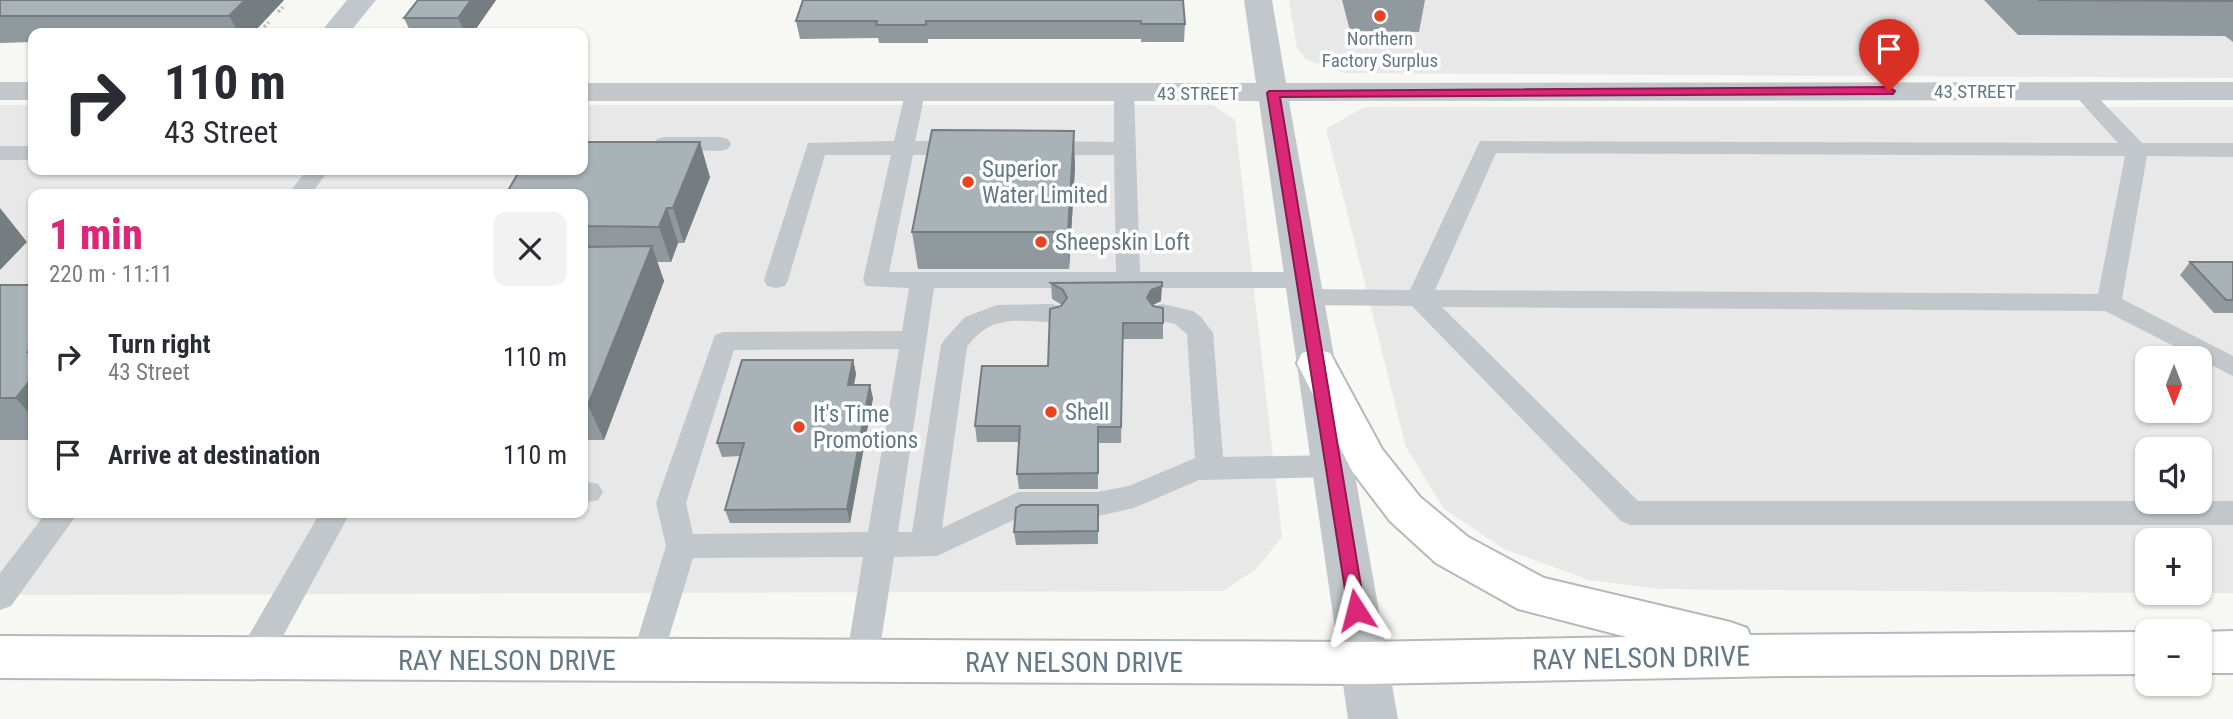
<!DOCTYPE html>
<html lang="en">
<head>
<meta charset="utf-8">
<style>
  :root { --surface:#fff; --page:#f2f2f3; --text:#2b2b33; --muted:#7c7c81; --accent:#db2777 }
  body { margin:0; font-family:"Roboto Condensed",sans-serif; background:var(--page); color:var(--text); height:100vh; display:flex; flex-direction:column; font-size:26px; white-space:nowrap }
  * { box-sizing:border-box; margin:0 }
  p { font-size:23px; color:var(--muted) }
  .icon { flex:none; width:38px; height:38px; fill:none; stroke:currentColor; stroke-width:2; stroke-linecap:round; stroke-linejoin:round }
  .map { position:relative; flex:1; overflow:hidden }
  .sheet { position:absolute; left:28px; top:189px; width:560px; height:329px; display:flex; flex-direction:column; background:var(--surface); border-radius:14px; box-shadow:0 2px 5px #0004 }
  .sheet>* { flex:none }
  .top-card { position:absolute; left:28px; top:28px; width:560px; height:147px; border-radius:14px; box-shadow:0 2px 5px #0004; background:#fff; color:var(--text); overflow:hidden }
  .needle { width:46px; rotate:180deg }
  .fabs { position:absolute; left:2135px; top:346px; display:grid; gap:14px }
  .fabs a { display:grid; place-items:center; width:77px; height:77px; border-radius:14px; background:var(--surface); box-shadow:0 2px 5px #0004; font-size:35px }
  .pin { position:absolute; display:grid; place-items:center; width:60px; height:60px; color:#fff; margin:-72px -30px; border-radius:50% 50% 50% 0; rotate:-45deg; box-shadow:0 0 7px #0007 }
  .pin .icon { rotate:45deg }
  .me { position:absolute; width:77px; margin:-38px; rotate:351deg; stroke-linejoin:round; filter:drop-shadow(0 0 5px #0008) }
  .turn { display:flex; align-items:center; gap:24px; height:147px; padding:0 21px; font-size:32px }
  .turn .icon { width:91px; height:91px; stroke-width:2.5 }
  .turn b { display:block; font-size:49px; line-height:60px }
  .round { display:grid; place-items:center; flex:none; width:74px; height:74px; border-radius:14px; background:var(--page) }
  .overview { display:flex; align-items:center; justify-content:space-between; height:119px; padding:0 21px }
  h1 { font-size:42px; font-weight:800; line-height:52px; color:var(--accent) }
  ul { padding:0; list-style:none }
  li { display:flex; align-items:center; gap:21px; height:98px; padding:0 21px }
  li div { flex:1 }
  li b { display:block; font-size:26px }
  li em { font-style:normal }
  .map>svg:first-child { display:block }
</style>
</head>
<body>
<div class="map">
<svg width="2233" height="719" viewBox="0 0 2233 719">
  <rect width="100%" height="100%" fill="#f7f7f3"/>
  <g fill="#e7e8e7" fill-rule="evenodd">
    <polygon points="1289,0 2233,0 2233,78 1345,73 1306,59 1297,48"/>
    <path d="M 0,105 L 33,105 L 33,170 L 583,170 L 583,105 L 1213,105 L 1235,120 L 1282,537 L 1256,569 L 1223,591 L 0,595 ZM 33,194 L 583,194 L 583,513 L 33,513 Z"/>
    <path d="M 1364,107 L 2233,107 L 2233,593 L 2200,593 L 2200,541 L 2147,541 L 2147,593 L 1659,589 L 1589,580 L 1504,549 L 1444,509 L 1406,447 L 1326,129 ZM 2147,359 L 2200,359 L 2200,411 L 2147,411 ZM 2147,450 L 2200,450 L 2200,502 L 2147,502 Z"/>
  </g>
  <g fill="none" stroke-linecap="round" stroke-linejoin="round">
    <defs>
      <g id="trunk">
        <polygon points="1316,349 1330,353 1382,449 1420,497 1468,537 1544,578 1730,622 1747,628 1750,635 2147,632 2147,674 1786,676 1364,684 0,678 0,636 1364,642 1627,637 1518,609 1436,563 1390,521 1352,471 1297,363 1302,353"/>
        <polygon points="2233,631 2233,673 2200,673 2199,632"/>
      </g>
    </defs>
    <use href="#trunk" stroke="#b4b9bc" stroke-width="4"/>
    <g stroke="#bdc0c2" stroke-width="3.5" stroke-dasharray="2.5 2.5" stroke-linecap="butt">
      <polyline points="278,12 283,7"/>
      <polyline points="264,27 269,22"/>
    </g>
    <g fill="#c1c7ca" fill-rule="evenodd">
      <path d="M 2080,84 L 2087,86 L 2142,143 L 2233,143 L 2233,157 L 2147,156 L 2122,299 L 2233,356 L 2233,376 L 2105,311 L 1442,307 L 1638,501 L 2233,501 L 2233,525 L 1631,525 L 1621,521 L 1412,306 L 1305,305 L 1296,303 L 1293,297 L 1296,291 L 1305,289 L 1410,290 L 1480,141 L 2118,143 L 2070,90 L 2073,86 ZM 1496,153 L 2125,156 L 2098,294 L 1435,290 Z"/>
      <path d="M 915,87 L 922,89 L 925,93 L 915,141 L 964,141 L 972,143 L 975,148 L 972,153 L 964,155 L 913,155 L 889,272 L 1116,272 L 1114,155 L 1041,155 L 1033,153 L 1030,148 L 1033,143 L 1041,141 L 1114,142 L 1114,93 L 1117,89 L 1131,89 L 1134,93 L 1140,272 L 1303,272 L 1312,274 L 1315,280 L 1312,286 L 1303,288 L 934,288 L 898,532 L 912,532 L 941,345 L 945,339 L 965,317 L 997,305 L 1052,304 L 1061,307 L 1065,313 L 1061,319 L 1052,322 C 1016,321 991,314 967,347 L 942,528 L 1018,492 L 1098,492 L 1129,486 L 1195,458 L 1187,334 L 1175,324 L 1153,319 L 1149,313 L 1153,307 L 1162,304 L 1193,311 L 1201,317 L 1213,333 L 1223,457 L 1333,455 L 1343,458 L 1347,466 L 1343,474 L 1333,477 L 1199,480 L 1134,508 L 1098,516 L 1022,516 L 937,556 L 894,557 L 878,661 L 874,671 L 862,675 L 850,671 L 846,661 L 863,557 L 693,558 L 659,670 L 647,674 L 635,670 L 631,660 L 666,546 L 656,503 L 715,335 L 724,332 L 902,331 L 909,288 L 866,286 L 863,280 L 891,155 L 825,155 L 788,280 L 785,286 L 776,288 L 767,286 L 764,280 L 808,143 L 894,141 L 905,93 L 908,89 ZM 899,349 L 868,532 L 693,534 L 686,503 L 734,350 Z"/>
      <polygon points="665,137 720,137 728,139 731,144 728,149 720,151 657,149 654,144 657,139"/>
      <rect x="0" y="146" width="33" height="14"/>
      <polygon points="307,170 329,170 311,194 288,194"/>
      <polygon points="583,481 598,484 603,492 598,500 583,503"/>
      <polygon points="46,513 78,513 11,606 0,610 0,573"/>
      <polygon points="320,513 350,513 265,669 253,673 241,669 237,659 241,649"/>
    </g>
    <polygon fill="#c1c7ca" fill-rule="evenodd" points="347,0 376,0 349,33 320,33"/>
    <g fill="#c1c7ca" fill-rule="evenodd">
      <polygon points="1244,0 1272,0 1286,83 2233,82 2233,100 1289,101 1398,719 1348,719 1259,101 583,101 583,83 1256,83"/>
      <rect x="0" y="82" width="33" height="18"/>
    </g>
    <use href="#trunk" fill="#fff" fill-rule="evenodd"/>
  </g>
  <g fill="#90999d">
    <polygon points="0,0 284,0 253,33 33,33 33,42 0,43"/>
    <polygon points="418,0 496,0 473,33 411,33 404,18"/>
    <polygon points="803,0 1185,24 1184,42 1141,42 1141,39 928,39 928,43 879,43 878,38 800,39 796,21"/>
    <polygon points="1342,0 1425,0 1419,32 1350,31"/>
    <polygon points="1984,0 2233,0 2233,42 2225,36 2018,35"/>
    <polygon points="1075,167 1069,269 918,269 912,232"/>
    <polygon points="710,177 684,243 678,243 671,262 657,262 664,281 604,440 583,440 583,194"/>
    <polygon points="2190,262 2233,262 2233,313 2214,313 2180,275"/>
    <polygon points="1051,283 1161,301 1152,305 1163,323 1163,339 1123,339 1121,443 1098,443 1098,489 1019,489 1017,474 1019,442 977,442 975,426 1048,366 1062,305 1052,299"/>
    <rect x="0" y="285" width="33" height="155"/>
    <polygon points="853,360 856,374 854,385 873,398 850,523 730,523 725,510 740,456 722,457 717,443"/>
    <polygon points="1098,505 1098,544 1016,545 1014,532"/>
  </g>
  <g fill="#767d80">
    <polygon points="245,0 284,0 253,33 239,33 229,16"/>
    <polygon points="471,0 496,0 473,33 465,33 458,18"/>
    <polygon points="1074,131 1075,167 1069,269 1068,232"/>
    <polygon points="700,142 710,177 684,243 673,208"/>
    <polygon points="0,208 27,242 0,270"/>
    <polygon points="667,208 678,243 671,262 659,227"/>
    <polygon points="652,246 664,281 604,440 588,405"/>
    <polygon points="1162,286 1161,301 1151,306 1147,298 1151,290"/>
    <polygon points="853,360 856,374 851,398 848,385"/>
    <polygon points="33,377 33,418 16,398"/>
    <polygon points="870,385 873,398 850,523 847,509"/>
  </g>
  <g fill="#a8b2b7" stroke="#767d80" stroke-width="2">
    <polygon points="0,0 245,0 229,16 0,16"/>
    <polygon points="418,0 471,0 458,18 404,18"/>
    <polygon points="803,0 1183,0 1185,24 1141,24 1141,21 926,21 926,25 876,25 877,21 796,21"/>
    <polygon points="2038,0 2233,0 2233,1"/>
    <polygon points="932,130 1074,131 1068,232 912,232"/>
    <polygon points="583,142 700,142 673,208 667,208 659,227 583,226 583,194 506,194 520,170 583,170"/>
    <polygon points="652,246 588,405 583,405 583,247"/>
    <polygon points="2190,262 2233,262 2233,300 2226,300"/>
    <polygon points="1162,282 1162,286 1151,290 1147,298 1153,306 1163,308 1163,323 1123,323 1121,427 1098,427 1098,473 1017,474 1020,426 975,426 982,366 1048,366 1050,309 1061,306 1067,298 1063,290 1051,283"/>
    <polygon points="0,285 33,285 33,346 28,352 33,352 33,377 16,398 0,398"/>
    <polygon points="742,360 853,360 848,385 870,385 847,509 725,510 744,443 717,443"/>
    <polygon points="1021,505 1098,505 1098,531 1014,532 1016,508"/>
  </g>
  <polygon fill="#db2777" stroke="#8e194d" stroke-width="2" points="1889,87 1895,91 1893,94 1280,97 1365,610 1363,615 1356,618 1349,615 1267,93 1269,91"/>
  <g fill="#ea4320" stroke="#fff" stroke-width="2.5">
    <circle cx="1380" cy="16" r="7"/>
    <circle cx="968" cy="182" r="7"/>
    <circle cx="1041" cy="242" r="7"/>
    <circle cx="1051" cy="412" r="7"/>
    <circle cx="799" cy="427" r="7"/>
  </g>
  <g text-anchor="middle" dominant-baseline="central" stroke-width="7" stroke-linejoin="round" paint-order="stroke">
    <g font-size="19" fill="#647986" stroke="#fff">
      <text x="1380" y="38">Northern<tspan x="1380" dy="22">Factory Surplus</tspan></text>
    </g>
    <g font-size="19" fill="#647986" stroke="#fff">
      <text x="1975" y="91">43 STREET</text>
      <text x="1198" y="93">43 STREET</text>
    </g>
    <g font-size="23" fill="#647986" stroke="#fff" text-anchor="start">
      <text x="982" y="169">Superior<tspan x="982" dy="26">Water Limited</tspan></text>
      <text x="1055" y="242">Sheepskin Loft</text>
      <text x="1065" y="412">Shell</text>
      <text x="813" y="414">It's Time<tspan x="813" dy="26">Promotions</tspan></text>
    </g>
    <g font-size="28" fill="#647986" stroke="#fff">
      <text transform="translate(1641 658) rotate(-1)">RAY NELSON DRIVE</text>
      <text x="507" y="660">RAY NELSON DRIVE</text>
      <text x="1074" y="662">RAY NELSON DRIVE</text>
    </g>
  </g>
</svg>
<div class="fabs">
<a><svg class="needle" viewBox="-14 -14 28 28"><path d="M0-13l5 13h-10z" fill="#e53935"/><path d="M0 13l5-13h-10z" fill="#7c7c81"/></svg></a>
<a><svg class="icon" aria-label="sound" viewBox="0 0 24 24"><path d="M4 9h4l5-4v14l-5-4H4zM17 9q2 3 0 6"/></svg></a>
<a>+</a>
<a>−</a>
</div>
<div class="pin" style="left:1889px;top:91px;background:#d93025"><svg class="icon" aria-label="arrive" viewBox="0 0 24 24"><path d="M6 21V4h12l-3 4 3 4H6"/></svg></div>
<svg class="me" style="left:1356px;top:610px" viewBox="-20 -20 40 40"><path d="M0-17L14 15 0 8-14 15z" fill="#db2777" stroke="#fff" stroke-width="4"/></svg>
<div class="top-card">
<div class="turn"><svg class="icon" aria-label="right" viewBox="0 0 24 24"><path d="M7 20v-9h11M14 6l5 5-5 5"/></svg><div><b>110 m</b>43 Street</div></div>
</div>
<section class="sheet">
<div class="overview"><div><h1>1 min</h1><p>220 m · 11:11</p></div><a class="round"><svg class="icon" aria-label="close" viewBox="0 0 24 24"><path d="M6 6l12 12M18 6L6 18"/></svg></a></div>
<ul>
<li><svg class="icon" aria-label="right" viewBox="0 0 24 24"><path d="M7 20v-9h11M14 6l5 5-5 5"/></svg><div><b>Turn right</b><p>43 Street</p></div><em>110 m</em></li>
<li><svg class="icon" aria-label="arrive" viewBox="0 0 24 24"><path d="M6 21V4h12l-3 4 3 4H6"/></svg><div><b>Arrive at destination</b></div><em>110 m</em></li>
</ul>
</section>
</div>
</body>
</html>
